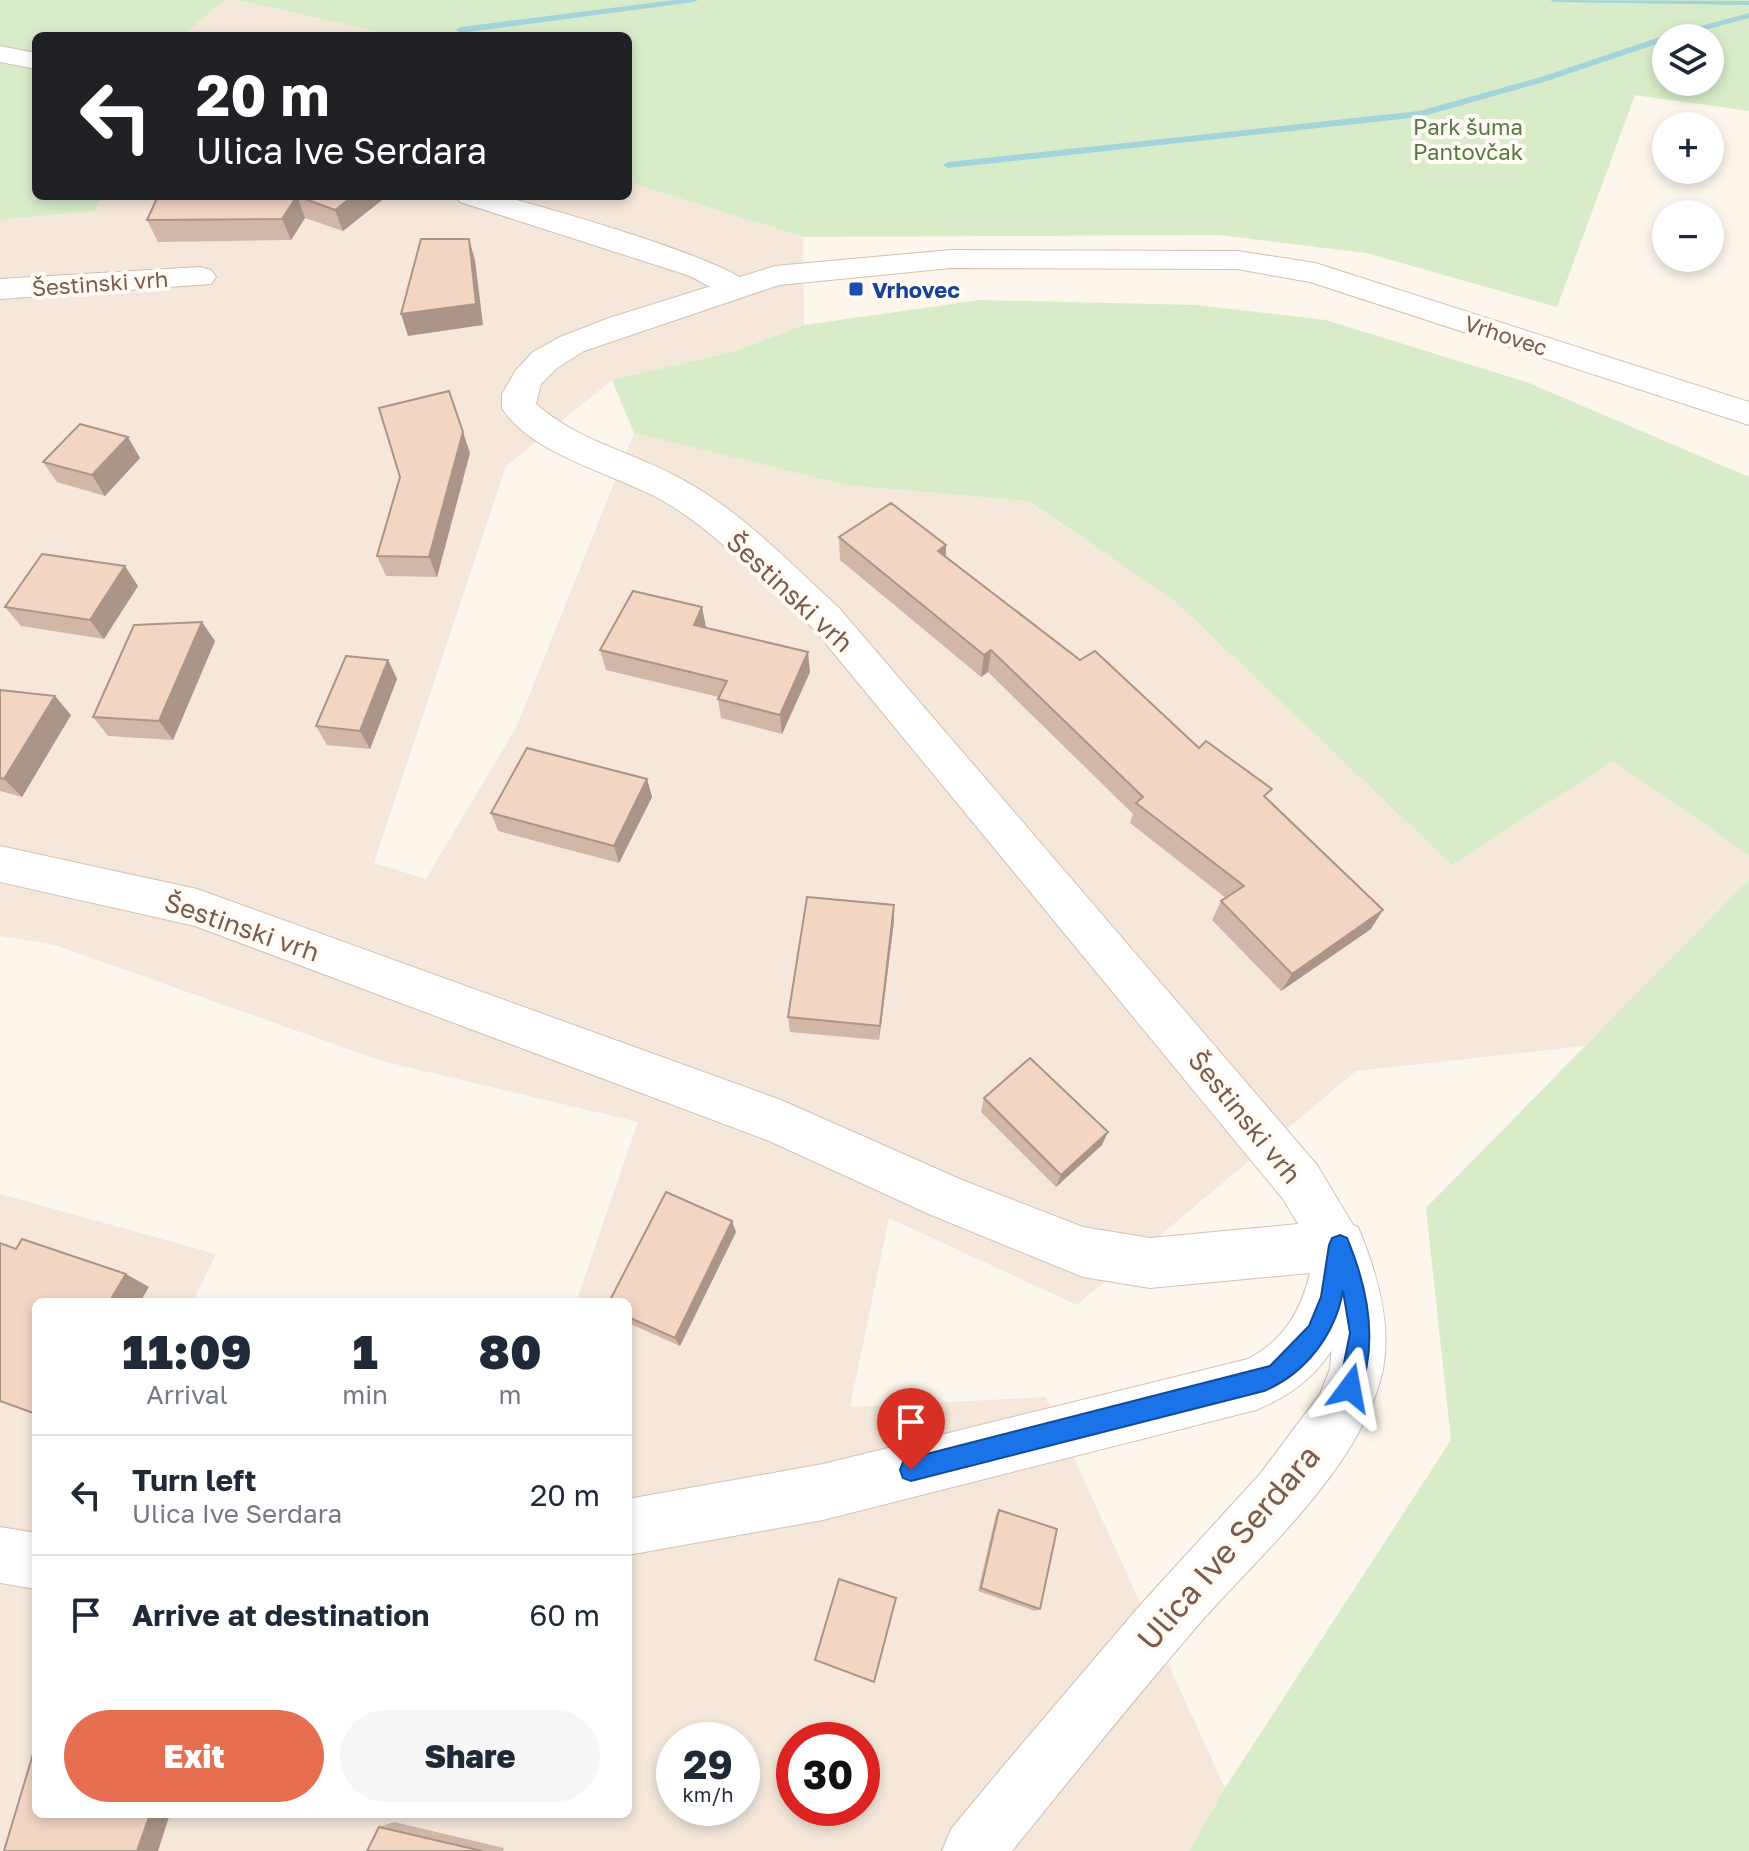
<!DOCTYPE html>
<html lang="en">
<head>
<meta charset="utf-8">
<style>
  :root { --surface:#fff; --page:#f6f6f7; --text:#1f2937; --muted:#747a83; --line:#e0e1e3; --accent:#e76f51 }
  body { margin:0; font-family:"Golos Text",sans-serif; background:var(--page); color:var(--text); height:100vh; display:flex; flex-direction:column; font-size:30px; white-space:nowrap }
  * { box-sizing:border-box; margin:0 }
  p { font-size:26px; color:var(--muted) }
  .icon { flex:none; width:44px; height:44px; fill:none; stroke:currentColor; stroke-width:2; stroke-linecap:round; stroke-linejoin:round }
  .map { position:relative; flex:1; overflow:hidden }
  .side { position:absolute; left:32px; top:1298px; width:600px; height:520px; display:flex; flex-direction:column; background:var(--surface); border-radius:12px; box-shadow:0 4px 12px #0003 }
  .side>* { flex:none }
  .guide { position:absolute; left:32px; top:32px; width:600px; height:168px; border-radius:12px; box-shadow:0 4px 12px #0003; background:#202124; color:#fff; overflow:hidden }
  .tools { position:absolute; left:1652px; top:24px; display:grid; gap:16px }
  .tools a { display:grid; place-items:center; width:72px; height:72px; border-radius:50%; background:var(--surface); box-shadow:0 4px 12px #0003; font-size:40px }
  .speed { position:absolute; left:656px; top:1722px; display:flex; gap:16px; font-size:40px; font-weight:700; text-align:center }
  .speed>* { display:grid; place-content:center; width:104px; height:104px; border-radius:50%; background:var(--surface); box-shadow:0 4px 12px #0003; line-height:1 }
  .speed small { font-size:20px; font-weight:400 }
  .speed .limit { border:12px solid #d22; background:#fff; color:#111 }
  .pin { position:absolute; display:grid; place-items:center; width:68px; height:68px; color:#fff; margin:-82px -34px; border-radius:50% 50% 50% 0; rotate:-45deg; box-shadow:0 0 8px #0007 }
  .pin .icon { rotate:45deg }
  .me { position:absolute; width:88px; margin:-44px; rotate:13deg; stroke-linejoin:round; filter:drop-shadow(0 0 6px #0008) }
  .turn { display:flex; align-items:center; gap:28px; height:168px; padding:0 32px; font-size:36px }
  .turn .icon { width:104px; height:104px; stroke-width:2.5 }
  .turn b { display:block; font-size:56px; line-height:68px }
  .eta { display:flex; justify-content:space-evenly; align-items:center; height:136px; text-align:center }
  .eta b { font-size:48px; font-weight:800; line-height:56px }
  .button { display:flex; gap:16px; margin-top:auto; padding:16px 32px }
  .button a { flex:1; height:92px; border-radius:48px; background:var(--accent); color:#fff; font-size:32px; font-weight:800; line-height:92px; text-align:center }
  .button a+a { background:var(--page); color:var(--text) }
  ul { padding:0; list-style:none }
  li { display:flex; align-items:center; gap:24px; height:120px; padding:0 32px; border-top:2px solid var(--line) }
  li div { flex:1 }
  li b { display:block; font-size:30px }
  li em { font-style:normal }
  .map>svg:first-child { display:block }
</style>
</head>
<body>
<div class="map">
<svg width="1749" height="1851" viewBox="0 0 1749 1851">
  <rect width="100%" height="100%" fill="#fdf6ec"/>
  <g fill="#f5e8da" fill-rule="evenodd">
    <polygon points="225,0 237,0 396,36 182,36"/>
    <path d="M 628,182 L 803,237 L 804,325 L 735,351 L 612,380 L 506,466 L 374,863 L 426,879 L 517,726 L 634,433 L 845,485 L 1027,501 L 1174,600 L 1452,865 L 1613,761 L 1749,855 L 1749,879 L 1585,1046 L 1356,1071 L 1077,1305 L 889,1218 L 850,1407 L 1046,1397 L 1225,1788 L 1189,1851 L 0,1851 L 0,1194 L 216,1254 L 193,1302 L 36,1302 L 36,1814 L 628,1814 L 628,1302 L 576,1302 L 638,1122 L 382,1061 L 55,945 L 0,936 L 0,220 L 95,211 L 102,196 L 628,196 ZM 674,1740 L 742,1740 L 742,1808 L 674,1808 ZM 794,1740 L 862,1740 L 862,1808 L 794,1808 Z"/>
  </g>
  <g fill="#d8ecc9" fill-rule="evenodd">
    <polygon points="0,0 225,0 182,36 36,36 36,196 102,196 95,211 0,220"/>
    <path d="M 237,0 L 1749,0 L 1749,111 L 1635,95 L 1557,307 L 1366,253 L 1219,235 L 803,237 L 628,182 L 628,36 L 396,36 ZM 1666,38 L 1710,38 L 1710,82 L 1666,82 Z"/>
    <polygon points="980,300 1196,305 1326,320 1529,383 1749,477 1749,855 1613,761 1452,865 1174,600 1028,501 845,485 634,433 612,380 735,351 804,325"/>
    <polygon points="1749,879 1749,1851 1189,1851 1225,1788 1451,1440 1426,1208"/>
  </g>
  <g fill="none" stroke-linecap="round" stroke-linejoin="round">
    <g fill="#a5d3da" fill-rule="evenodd">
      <polygon points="675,0 698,0 694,2 460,33 456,30 460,27"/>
      <polygon points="1550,0 1749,1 1749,5 1554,2"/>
      <polygon points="1749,13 1749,18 1676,38 1666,38 1666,41 1547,81 1420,117 948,168 943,165 948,162 1419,111 1541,77 1663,36"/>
    </g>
    <defs>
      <g id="street">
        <polygon points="0,46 36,53 36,69 0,62"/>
        <path d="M 456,196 C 472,196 490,193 505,197 C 545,207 734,261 752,287 L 747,294 C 726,299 708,285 690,276 L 460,202 Z"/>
        <polygon points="200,267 211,270 216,277 211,284 0,299 0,279"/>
        <path d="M 1340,1220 L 1358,1227 C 1376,1270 1392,1322 1383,1369 C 1362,1469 1257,1556 1193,1631 C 1131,1703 1072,1777 1012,1851 L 942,1851 L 951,1829 L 1005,1764 L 1142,1603 L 1260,1474 L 1320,1394 L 1330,1369 L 1333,1333 L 1329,1298 L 1315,1245 L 1322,1227 Z"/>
      </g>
      <g id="secondary">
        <path d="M 951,250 L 1237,251 L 1315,263 L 1749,402 L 1749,425 L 1310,282 L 1237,269 L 951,268 L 779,285 L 584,351 L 557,368 L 541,384 L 536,404 C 579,442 634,452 683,480 C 742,512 790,563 839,608 L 1317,1165 L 1365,1245 C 1352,1324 1334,1378 1256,1410 L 823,1520 L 628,1555 L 628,1499 L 823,1464 L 1248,1359 C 1284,1340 1301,1311 1310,1273 L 1150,1288 L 1083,1277 L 931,1215 L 767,1140 L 195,926 L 0,882 L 0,846 L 197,889 L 781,1100 L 962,1180 L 1083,1227 L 1150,1238 L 1298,1224 L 1283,1199 L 813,628 C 768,587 725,541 675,508 C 625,475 534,459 502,408 L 502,394 L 516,370 L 533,352 L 560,337 L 609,318 L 775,266 Z"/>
        <polygon points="0,1527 36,1533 36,1589 0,1583"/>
      </g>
    </defs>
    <use href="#street" stroke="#d1beb0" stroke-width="2"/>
    <use href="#secondary" stroke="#d6c0b0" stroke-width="2"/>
    <use href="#street" fill="#fff" fill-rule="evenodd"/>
    <use href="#secondary" fill="#fff" fill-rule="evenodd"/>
  </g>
  <g fill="#d1b7a8">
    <polygon points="158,196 381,196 382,200 343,231 305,218 291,240 158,242 147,220"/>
    <polygon points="470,453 437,577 386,576 377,556"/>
    <polygon points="140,458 105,496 57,482 43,462"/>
    <polygon points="839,537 946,545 946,556 1080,660 1267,799 1371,929 1281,991 1212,920 1221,901 1226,898 1130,823 1133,814 988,672 981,677 840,560"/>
    <polygon points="138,586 104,639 21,626 5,607"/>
    <polygon points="702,607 705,628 810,672 782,734 721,718 718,699 719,697 606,670 600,650"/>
    <polygon points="215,641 173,740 108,736 93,717"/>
    <polygon points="388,660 397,679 370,749 327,745 316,726"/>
    <polygon points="0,690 71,715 22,797 0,791"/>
    <polygon points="647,779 652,797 619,863 498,831 491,813"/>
    <polygon points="894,921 879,1040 790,1032 788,1017"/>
    <polygon points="984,1098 1102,1145 1056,1187 981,1112"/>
    <polygon points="736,1232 680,1346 628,1323 628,1302"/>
    <polygon points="999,1510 1040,1609 1035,1611 978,1591 996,1514"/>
    <polygon points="394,1822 504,1848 503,1851 367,1851 379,1827"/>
  </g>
  <g fill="#aa9588">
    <polygon points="297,196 305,218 291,240 282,219"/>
    <polygon points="353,196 381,196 382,200 343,231 335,210"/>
    <polygon points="469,239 475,260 483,325 408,336 401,314"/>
    <polygon points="463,432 470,453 437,577 429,557"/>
    <polygon points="128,437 140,458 105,496 92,475"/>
    <polygon points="946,545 945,568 938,551"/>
    <polygon points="125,566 138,586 104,639 90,620"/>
    <polygon points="702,607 706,627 697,645 694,625"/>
    <polygon points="202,622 215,641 173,740 159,721"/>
    <polygon points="991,650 988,672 981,677 984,655"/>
    <polygon points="808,652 810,672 782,734 780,715"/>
    <polygon points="388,660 397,679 370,749 360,731"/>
    <polygon points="55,696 71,715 22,797 4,779"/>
    <polygon points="647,779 652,797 619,863 614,846"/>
    <polygon points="894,905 894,921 879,1040 880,1026"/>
    <polygon points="1383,910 1371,929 1281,991 1292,974"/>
    <polygon points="1108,1132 1102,1145 1056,1187 1061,1175"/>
    <polygon points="732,1221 736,1232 680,1346 675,1338"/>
    <polygon points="126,1274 149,1287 140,1302 109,1302"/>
    <polygon points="150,1814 170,1814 158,1851 137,1851"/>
  </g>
  <g fill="#f3d5c3" stroke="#aa9588" stroke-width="2">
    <polygon points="158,196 353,196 335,210 297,196 282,219 147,220"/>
    <polygon points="421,239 469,239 476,304 401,314"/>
    <polygon points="449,391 463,432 429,557 377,556 400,477 379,408"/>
    <polygon points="80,424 128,437 92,475 43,462"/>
    <polygon points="891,503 946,545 938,551 1080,660 1095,651 1199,748 1206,741 1272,789 1264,796 1383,910 1292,974 1221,901 1244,886 1136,803 1143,797 991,650 984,655 839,537"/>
    <polygon points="42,554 125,566 90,620 5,607"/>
    <polygon points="633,591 702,607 694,625 808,652 780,715 718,699 727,681 600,650"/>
    <polygon points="202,622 159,721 93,717 134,625"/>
    <polygon points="346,656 388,660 360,731 316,726"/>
    <polygon points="0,690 55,696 4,779 0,778"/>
    <polygon points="527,748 647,779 614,846 491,813"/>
    <polygon points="807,897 894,905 880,1026 788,1017"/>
    <polygon points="1030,1058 1108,1132 1061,1175 984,1098"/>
    <polygon points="666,1192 732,1221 675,1338 628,1317 628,1302 609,1302"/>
    <polygon points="22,1239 126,1274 109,1302 36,1302 36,1414 0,1401 0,1243 16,1249"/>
    <polygon points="999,1510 1057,1529 1040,1609 981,1588"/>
    <polygon points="839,1579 896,1598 874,1682 815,1660"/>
    <polygon points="33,1754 36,1754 36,1814 150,1814 137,1851 4,1851"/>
    <polygon points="379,1827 482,1851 367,1851"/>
  </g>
  <path fill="#1a73e8" stroke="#114b97" stroke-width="2" d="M 1340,1235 L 1347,1238 C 1368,1288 1379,1345 1358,1396 L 1350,1399 L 1342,1396 L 1339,1388 L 1350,1333 L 1343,1291 C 1335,1335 1305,1374 1264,1391 L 911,1481 L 903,1478 L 900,1470 L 903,1462 L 911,1458 L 1270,1366 L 1309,1326 L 1321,1297 L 1329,1245 L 1332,1238 Z"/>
  <rect fill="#1a4fb4" stroke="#fffaf3" stroke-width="3" x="848" y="281" width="16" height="16" rx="4"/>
  <g text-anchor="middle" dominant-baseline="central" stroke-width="8" stroke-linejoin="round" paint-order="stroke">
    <g font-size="22" fill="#537a41" stroke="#fffaf3">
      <text x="1468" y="126">Park šuma<tspan x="1468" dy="25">Pantovčak</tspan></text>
    </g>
    <g font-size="22" fill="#7a5c4d" stroke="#fffaf3">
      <text transform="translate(100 283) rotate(-4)">Šestinski vrh</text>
      <text transform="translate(1506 335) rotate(18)">Vrhovec</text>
    </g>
    <g font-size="22" font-weight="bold" fill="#164399" stroke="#fffaf3" text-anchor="start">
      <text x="872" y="289">Vrhovec</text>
    </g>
    <g font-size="26" fill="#7a5c4d" stroke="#fffaf3">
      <text transform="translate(790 592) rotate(43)">Šestinski vrh</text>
      <text transform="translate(242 927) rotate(19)">Šestinski vrh</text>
      <text transform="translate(1245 1117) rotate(51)">Šestinski vrh</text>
    </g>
    <g font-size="32" fill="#7a5c4d" stroke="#fffaf3">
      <text transform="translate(1228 1547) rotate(-49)">Ulica Ive Serdara</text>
    </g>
  </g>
</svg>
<div class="tools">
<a><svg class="icon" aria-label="layers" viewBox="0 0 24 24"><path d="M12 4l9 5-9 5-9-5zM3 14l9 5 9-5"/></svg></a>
<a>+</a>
<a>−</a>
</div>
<div class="speed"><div>29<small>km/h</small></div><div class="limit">30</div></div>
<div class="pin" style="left:911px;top:1470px;background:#d93025"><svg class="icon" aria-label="arrive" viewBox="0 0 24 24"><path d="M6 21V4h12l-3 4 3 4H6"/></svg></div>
<svg class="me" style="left:1350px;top:1388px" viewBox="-20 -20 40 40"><path d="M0-17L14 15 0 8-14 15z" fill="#1a73e8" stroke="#fff" stroke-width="4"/></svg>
<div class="guide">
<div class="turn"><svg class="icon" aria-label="left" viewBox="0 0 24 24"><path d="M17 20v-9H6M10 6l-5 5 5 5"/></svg><div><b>20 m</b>Ulica Ive Serdara</div></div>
</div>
<section class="side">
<div class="eta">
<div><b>11:09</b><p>Arrival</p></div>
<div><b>1</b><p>min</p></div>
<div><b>80</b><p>m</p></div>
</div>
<ul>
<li><svg class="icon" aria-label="left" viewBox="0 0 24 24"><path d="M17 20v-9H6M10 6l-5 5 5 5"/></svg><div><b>Turn left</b><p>Ulica Ive Serdara</p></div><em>20 m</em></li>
<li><svg class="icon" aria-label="arrive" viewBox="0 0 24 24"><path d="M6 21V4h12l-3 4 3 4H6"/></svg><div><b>Arrive at destination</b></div><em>60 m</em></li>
</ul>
<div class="button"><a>Exit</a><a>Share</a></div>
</section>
</div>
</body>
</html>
